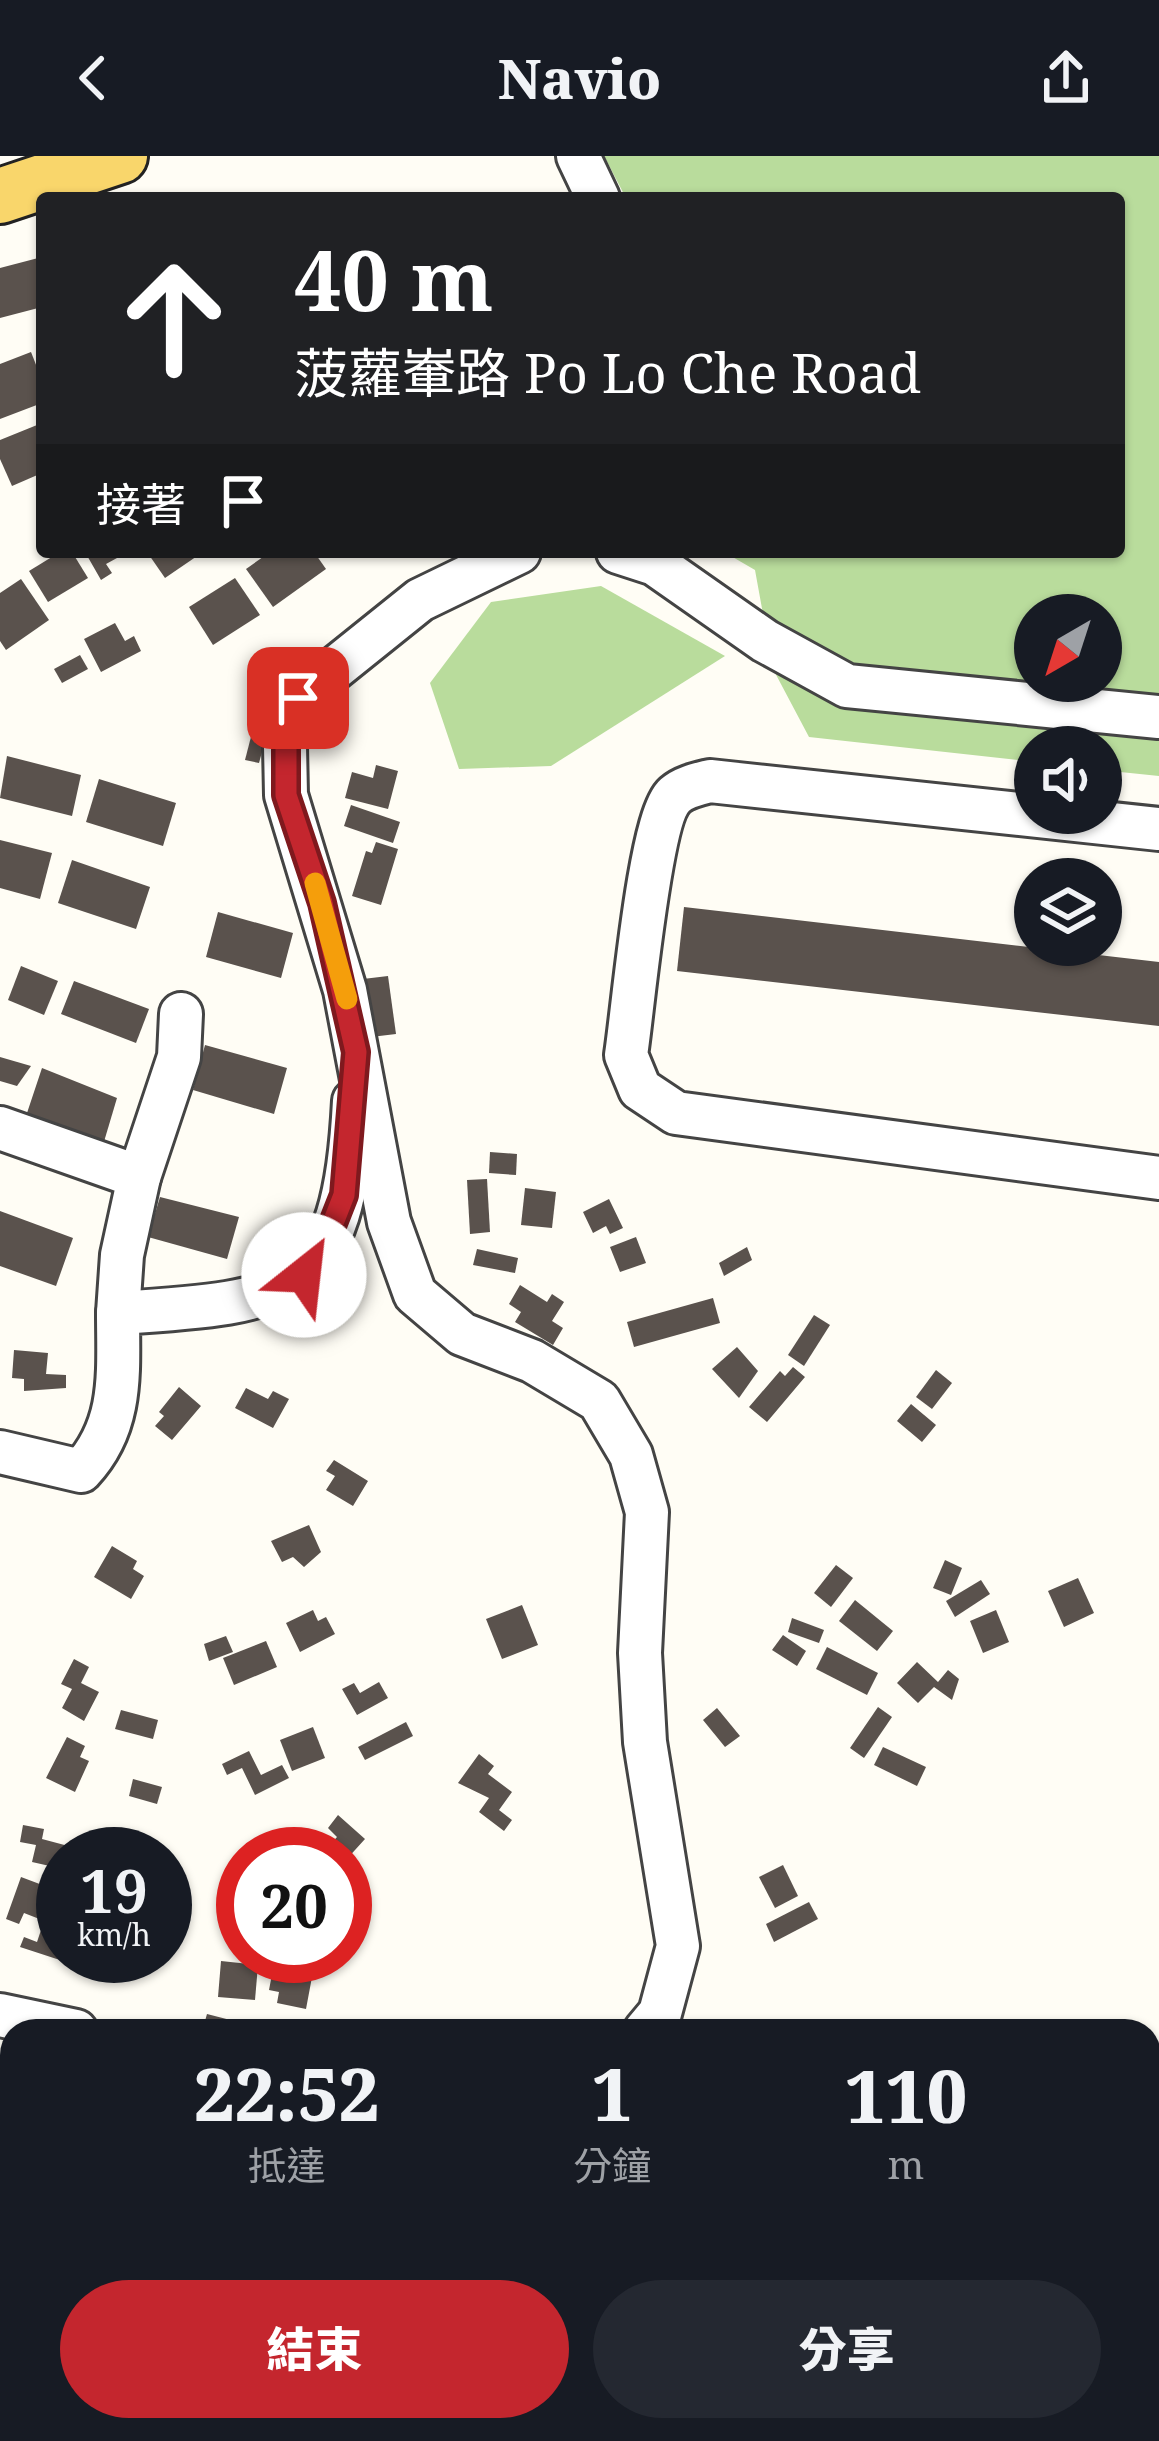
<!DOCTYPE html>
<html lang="zh-TW">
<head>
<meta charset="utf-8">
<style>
  :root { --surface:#171b24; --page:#242831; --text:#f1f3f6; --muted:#9ea1a6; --accent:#c4262e }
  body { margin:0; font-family:"Noto Serif","Noto Sans TC",serif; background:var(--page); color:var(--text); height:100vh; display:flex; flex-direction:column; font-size:45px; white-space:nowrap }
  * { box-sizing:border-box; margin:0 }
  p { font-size:39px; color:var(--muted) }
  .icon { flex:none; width:66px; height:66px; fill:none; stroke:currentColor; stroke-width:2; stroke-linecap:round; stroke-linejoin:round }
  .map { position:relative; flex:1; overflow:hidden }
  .drawer { position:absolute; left:0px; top:1863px; width:1161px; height:423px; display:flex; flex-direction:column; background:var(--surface); border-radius:36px 36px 0 0; box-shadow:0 3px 9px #0004 }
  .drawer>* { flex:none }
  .guide { position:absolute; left:36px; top:36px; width:1089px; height:366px; border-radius:12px; box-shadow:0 3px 9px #0004; background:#202124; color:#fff; overflow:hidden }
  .needle { width:78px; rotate:219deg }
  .tools { position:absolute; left:1014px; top:438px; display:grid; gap:24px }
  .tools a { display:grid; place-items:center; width:108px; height:108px; border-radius:50%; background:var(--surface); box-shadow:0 3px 9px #0004; font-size:60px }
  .speed { position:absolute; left:36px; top:1671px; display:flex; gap:24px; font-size:60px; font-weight:700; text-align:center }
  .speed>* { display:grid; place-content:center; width:156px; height:156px; border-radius:50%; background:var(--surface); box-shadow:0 3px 9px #0004; line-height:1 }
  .speed small { font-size:30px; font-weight:400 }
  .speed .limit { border:18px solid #d22; background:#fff; color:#111 }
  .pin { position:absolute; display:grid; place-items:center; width:102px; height:102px; color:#fff; margin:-51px; border-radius:24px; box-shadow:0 6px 18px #0006 }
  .me { position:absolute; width:132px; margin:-66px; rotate:29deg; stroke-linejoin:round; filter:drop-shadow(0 0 9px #0008) }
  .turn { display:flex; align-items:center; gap:42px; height:252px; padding:0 60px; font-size:54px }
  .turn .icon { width:156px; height:156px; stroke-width:2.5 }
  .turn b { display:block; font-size:84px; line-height:102px }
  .then { display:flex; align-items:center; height:114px; padding:0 60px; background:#0003; gap:24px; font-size:45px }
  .eta { display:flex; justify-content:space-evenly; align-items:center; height:204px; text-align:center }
  .eta b { font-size:72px; font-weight:800; line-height:84px }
  .primary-button { display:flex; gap:24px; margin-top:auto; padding:24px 60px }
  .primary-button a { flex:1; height:138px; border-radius:72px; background:var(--accent); color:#fff; font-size:48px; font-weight:800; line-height:138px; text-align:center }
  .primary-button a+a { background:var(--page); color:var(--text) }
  header { display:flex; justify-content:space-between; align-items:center; height:156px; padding:0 60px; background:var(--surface); font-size:54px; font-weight:800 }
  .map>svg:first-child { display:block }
</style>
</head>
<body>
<header><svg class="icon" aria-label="back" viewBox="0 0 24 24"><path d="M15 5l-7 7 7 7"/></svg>Navio<svg class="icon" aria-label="share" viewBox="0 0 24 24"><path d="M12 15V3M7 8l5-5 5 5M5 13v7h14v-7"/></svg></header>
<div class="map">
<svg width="1159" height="2285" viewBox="0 0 1159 2285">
  <rect width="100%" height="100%" fill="#fffdf5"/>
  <g fill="#b9dc9c" fill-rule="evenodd">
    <path d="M 604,0 L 1159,0 L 1159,620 L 1101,614 L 1101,591 L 1035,591 L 1035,606 L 809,581 L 773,513 L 755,414 L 724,396 L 1119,396 L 1119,42 L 626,42 ZM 1035,459 L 1101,459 L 1101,525 L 1035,525 Z"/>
    <polygon points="601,430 725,500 551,610 459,613 430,527 491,446"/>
    <polygon points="10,1961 12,2255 0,2267 0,1973"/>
  </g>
  <g fill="#5a524d">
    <polygon points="42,101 42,151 0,162 0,112"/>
    <polygon points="31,196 42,224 42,247 0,263 0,208"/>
    <polygon points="42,267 42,317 12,330 0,303 0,284"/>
    <polygon points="60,396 72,396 88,422 48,446 29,415"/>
    <polygon points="85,396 128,396 106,408 112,417 101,424"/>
    <polygon points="147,396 203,396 165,422"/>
    <polygon points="270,396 314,396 326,413 273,451 246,413"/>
    <polygon points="235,422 260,459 213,489 189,451"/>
    <polygon points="21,423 49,464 6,494 0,485 0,437"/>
    <polygon points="115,467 125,485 134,480 141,495 101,516 84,483"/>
    <polygon points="80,499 88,513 62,527 54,513"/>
    <polygon points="253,573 267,577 259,607 245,604"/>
    <polygon points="7,600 81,619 72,660 0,642"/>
    <polygon points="376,609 398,615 388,653 345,642 352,616 373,622"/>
    <polygon points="99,623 176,647 163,690 86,666"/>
    <polygon points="351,649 400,666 393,687 344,670"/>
    <polygon points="0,684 52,697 40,743 0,732"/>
    <polygon points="376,686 398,693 381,749 352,740 366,695 372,697"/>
    <polygon points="72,704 150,731 136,773 58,747"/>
    <polygon points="684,751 1159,806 1159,870 677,815"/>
    <polygon points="218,756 293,777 281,822 206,801"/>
    <polygon points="21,810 58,825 44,859 8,844"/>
    <polygon points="388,820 396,878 371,881 363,823"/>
    <polygon points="74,825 149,853 136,887 61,858"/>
    <polygon points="205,889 287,912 274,958 193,934"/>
    <polygon points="0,901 31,910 17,930 0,925"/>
    <polygon points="42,912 117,942 103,989 26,960"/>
    <polygon points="490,996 517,998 516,1019 489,1017"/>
    <polygon points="487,1023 490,1076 470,1078 467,1024"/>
    <polygon points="525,1032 556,1036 552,1072 521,1069"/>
    <polygon points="160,1041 239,1061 227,1103 148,1081"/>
    <polygon points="609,1043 623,1072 610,1078 606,1070 593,1077 583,1056"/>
    <polygon points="0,1055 73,1082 56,1130 0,1110"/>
    <polygon points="636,1081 646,1107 620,1116 610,1091"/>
    <polygon points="747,1091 752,1104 724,1120 719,1107"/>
    <polygon points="477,1093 518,1102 515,1117 473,1109"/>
    <polygon points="520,1129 547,1146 552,1138 564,1146 552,1165 563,1172 553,1189 515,1166 521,1156 509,1148"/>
    <polygon points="713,1142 720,1167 634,1191 627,1166"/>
    <polygon points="814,1159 830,1169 804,1210 788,1199"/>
    <polygon points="737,1191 758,1215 739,1242 712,1213"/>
    <polygon points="14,1194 48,1197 46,1218 66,1219 66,1232 24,1235 24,1223 12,1222"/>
    <polygon points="793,1211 805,1221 767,1266 749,1251 780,1215 785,1220"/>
    <polygon points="936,1214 952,1227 932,1253 916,1241"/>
    <polygon points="179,1231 201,1250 172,1284 155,1270 164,1260 159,1256"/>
    <polygon points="246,1232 268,1243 273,1235 289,1243 273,1272 235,1252"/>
    <polygon points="911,1248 936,1269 922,1286 897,1265"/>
    <polygon points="334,1304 368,1325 353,1350 326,1334 335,1320 326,1315"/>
    <polygon points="309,1369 321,1396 304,1411 293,1401 282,1406 271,1385"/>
    <polygon points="112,1390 137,1405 133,1413 144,1420 131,1443 94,1421"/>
    <polygon points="945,1404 962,1412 951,1439 933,1432"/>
    <polygon points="836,1409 853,1422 831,1451 814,1437"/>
    <polygon points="1078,1422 1094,1457 1064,1471 1048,1435"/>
    <polygon points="981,1424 990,1438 955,1461 946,1445"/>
    <polygon points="855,1444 893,1475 877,1495 839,1465"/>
    <polygon points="522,1449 538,1489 502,1503 486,1463"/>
    <polygon points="313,1454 318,1465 326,1461 335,1478 300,1496 286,1467"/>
    <polygon points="996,1454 1009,1486 983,1497 970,1465"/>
    <polygon points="792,1462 824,1474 819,1487 788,1476"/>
    <polygon points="783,1479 806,1495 797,1510 772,1494"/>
    <polygon points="226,1480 233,1496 209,1505 204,1488"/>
    <polygon points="266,1485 277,1511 234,1529 223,1502"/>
    <polygon points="827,1491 878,1517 867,1539 816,1513"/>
    <polygon points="74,1503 89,1511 81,1527 99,1536 84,1565 62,1552 72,1533 61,1528"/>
    <polygon points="917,1506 938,1526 948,1514 959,1523 952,1544 934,1531 918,1547 897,1527"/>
    <polygon points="379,1526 388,1542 357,1559 342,1533 354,1527 360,1537"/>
    <polygon points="878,1551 892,1561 864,1602 850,1592"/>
    <polygon points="717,1552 740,1580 725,1591 703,1564"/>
    <polygon points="121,1554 158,1564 153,1583 115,1573"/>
    <polygon points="406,1566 413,1580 365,1604 358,1591"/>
    <polygon points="313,1571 325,1602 292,1615 280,1584"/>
    <polygon points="67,1581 85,1590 80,1601 89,1605 75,1636 46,1622"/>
    <polygon points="883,1591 926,1611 917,1630 874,1609"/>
    <polygon points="249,1595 261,1619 282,1609 289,1622 255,1639 242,1612 227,1619 222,1608"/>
    <polygon points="479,1598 494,1610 488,1618 512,1636 499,1654 512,1664 504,1675 479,1656 489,1642 458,1627"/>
    <polygon points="133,1623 162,1631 157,1648 129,1640"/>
    <polygon points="338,1659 365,1683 345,1705 345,1698 329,1690 337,1681 328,1672"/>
    <polygon points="23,1669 44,1673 42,1683 72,1691 70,1698 63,1698 63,1713 32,1706 36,1689 20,1686"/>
    <polygon points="783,1709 798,1740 775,1752 759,1721"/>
    <polygon points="21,1721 53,1733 42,1764 24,1757 19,1768 6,1763"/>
    <polygon points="809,1746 818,1763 774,1786 766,1768"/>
    <polygon points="42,1771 63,1778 63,1800 122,1800 115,1822 20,1791 24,1781 37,1786"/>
    <polygon points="221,1805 258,1809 255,1844 218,1841"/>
    <polygon points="273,1813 312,1821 306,1853 277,1847 279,1836 269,1834"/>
    <polygon points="207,1858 242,1867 240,1875 203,1872"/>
    <polygon points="1156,2217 1159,2285 1148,2285"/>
    <polygon points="130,2274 179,2274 188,2285 139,2285"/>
    <polygon points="227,2274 275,2274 284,2285 236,2285"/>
    <polygon points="316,2274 369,2274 379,2285 325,2285"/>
    <polygon points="418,2274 468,2274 477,2285 427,2285"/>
  </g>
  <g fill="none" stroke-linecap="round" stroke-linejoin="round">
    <defs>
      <g id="minor">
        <polyline points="578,0 598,42"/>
        <polyline points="519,396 420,444 298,542 285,590 286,639 345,834 389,1066 415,1138 462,1178 532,1205 599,1245 631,1299 647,1356 640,1497 645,1586 678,1790 660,1857 645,1875"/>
        <polyline points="618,396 655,408 765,485 847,530 1159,561"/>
        <path d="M 1159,673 L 710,625 C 698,628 684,631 675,639 C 649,662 633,855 626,899 L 640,933 L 676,957 L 1159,1022"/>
        <polyline points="0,972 139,1021 122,1099 118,1157"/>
        <polyline points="139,1021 179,901 181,858"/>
        <path d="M 0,1296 L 81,1315 C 124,1269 118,1216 118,1157 C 294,1146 344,1141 354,945"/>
        <polyline points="0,1859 76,1875"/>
      </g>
      <polyline id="major" points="0,40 120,0"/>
    </defs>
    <use href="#minor" stroke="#444" stroke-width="48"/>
    <use href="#major" stroke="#222" stroke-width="60"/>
    <use href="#minor" stroke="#fff" stroke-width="42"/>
    <use href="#major" stroke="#f9d66b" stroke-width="54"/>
  </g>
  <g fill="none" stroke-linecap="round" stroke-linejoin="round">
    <defs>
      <polyline id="route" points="298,542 286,590 286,639 322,747 356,896 344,1039 324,1090 304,1119"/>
    </defs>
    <use href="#route" stroke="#7f191e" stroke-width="30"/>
    <use href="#route" stroke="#c4262e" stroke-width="21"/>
    <polyline stroke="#f59e0b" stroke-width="21" points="315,727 347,843"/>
  </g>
</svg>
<div class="tools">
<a><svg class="needle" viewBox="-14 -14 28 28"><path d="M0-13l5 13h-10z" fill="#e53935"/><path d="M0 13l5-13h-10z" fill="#9ea1a6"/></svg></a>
<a><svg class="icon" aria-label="sound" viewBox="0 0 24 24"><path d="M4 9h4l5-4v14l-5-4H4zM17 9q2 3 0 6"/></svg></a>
<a><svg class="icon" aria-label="layers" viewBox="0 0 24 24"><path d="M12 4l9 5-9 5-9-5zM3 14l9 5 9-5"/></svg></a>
</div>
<div class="speed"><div>19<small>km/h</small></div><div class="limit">20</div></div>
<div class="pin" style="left:298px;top:542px;background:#d93025"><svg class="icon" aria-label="arrive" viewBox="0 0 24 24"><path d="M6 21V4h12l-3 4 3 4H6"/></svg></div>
<svg class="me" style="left:304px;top:1119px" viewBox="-20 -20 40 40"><circle r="19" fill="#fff"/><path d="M0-13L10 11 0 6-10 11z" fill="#c4262e"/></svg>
<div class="guide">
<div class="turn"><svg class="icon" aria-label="ahead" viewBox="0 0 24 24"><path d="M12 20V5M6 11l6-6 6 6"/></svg><div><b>40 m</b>菠蘿輋路 Po Lo Che Road</div></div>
<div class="then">接著<svg class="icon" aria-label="arrive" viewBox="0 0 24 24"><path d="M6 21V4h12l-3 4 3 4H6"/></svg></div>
</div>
<section class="drawer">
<div class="eta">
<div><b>22:52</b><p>抵達</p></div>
<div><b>1</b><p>分鐘</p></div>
<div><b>110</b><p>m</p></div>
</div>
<div class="primary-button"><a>結束</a><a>分享</a></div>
</section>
</div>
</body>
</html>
